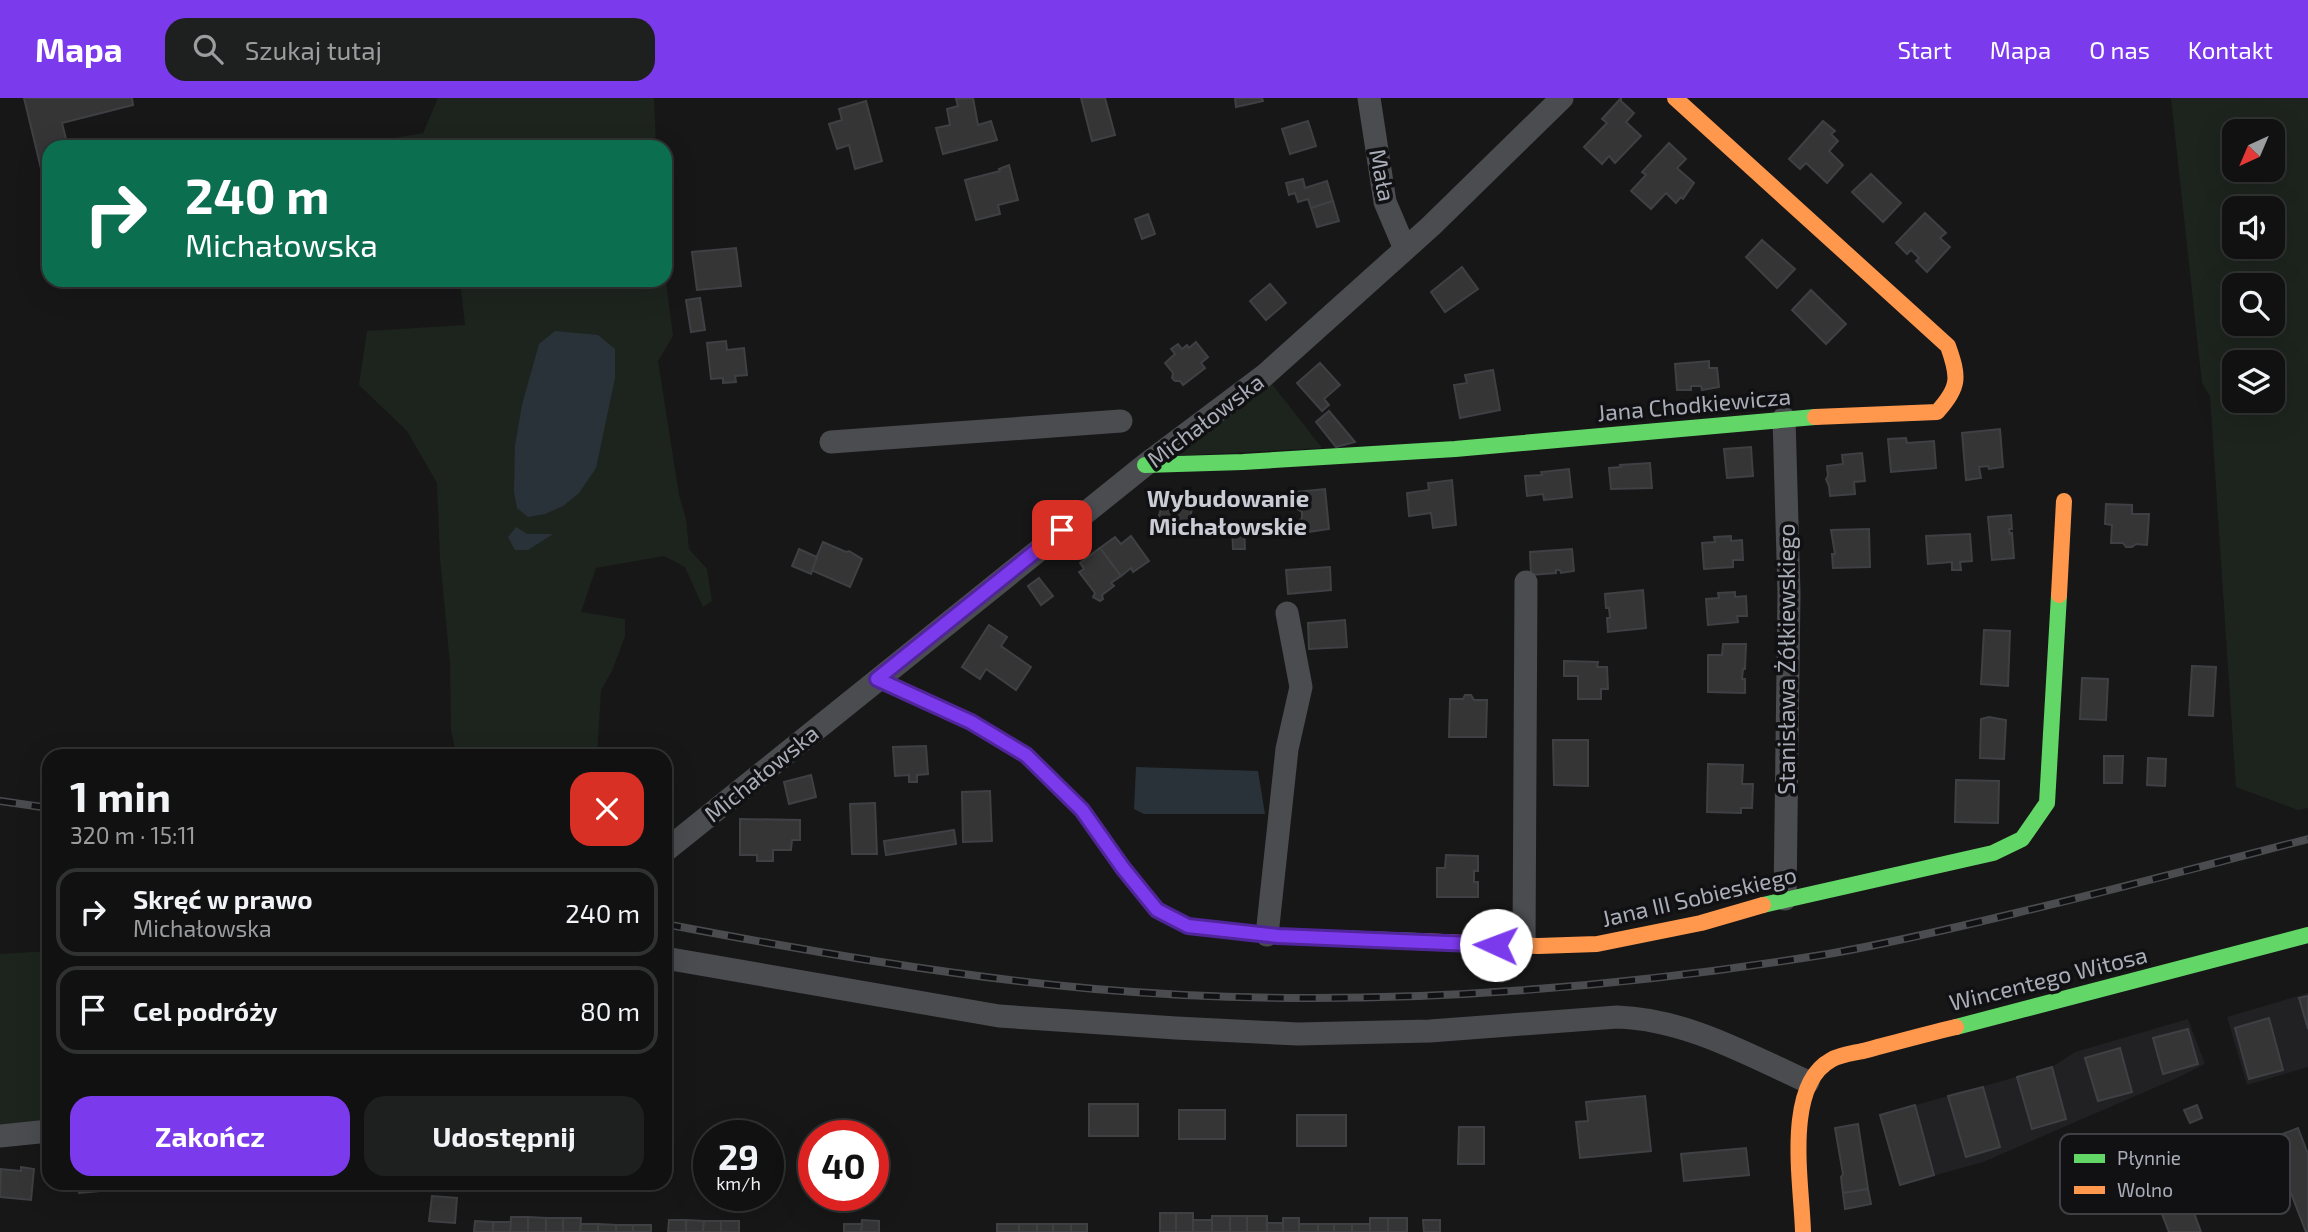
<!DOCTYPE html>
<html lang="pl">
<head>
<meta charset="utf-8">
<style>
  :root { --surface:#111; --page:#1e1f1f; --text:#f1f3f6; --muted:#9c9d9f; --line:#303131; --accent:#7c3aed }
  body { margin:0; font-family:"Exo 2",sans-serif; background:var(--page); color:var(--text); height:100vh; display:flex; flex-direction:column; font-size:26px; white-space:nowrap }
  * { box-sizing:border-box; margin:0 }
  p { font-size:23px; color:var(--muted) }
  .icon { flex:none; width:38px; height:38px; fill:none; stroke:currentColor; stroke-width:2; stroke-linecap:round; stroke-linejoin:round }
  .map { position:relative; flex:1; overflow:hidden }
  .details { position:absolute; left:42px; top:651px; width:630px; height:441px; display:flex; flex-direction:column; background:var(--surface); border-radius:21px; box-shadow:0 7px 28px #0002,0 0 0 2px var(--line) }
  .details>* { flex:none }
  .guide { position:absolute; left:42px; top:42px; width:630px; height:147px; border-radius:21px; box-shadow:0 7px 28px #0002,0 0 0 2px var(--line); background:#0b6e4f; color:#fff; overflow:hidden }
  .needle { width:46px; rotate:224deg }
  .buttons { position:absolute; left:2222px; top:21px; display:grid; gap:14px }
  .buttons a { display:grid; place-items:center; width:63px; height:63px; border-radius:14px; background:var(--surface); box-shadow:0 7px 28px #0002,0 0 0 2px var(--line); font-size:35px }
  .speed { position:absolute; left:693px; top:1022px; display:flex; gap:14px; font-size:35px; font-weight:700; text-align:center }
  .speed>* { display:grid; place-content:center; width:91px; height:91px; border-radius:50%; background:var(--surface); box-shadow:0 7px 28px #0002,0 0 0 2px var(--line); line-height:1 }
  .speed small { font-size:18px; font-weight:400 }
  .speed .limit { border:10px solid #d22; background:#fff; color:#111 }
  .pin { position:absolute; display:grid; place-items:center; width:60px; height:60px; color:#fff; margin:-30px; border-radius:14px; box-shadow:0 4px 10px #0006 }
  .me { position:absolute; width:77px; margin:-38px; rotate:272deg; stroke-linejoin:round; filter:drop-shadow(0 0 5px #0008) }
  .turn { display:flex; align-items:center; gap:24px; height:147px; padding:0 28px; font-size:32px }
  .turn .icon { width:91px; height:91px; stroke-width:2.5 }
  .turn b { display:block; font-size:49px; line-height:60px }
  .round { display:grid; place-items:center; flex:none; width:74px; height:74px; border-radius:21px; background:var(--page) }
  .summary { display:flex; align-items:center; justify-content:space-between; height:119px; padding:0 28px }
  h1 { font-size:42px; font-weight:700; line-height:52px }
  .button { display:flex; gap:14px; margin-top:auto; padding:14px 28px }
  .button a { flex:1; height:80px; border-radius:21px; background:var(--accent); color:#fff; font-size:28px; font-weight:700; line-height:80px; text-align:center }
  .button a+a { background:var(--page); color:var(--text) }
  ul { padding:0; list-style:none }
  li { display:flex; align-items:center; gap:21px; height:88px; margin:0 14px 10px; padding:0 14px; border:4px solid var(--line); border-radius:21px }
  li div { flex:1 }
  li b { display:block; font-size:26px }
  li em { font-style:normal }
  header { display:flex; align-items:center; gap:42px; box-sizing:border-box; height:98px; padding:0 35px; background:var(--accent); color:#fff }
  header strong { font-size:33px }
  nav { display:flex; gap:38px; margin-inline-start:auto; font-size:24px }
  .search { width:490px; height:63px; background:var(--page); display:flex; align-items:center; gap:18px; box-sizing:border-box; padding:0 24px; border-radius:21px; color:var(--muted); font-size:26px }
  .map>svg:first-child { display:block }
</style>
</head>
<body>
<header>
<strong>Mapa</strong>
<div class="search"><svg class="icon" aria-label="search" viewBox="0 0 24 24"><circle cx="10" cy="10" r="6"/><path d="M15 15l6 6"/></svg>Szukaj tutaj</div>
<nav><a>Start</a><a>Mapa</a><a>O nas</a><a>Kontakt</a></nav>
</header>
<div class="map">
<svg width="2308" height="1134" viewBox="0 0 2308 1134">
  <rect width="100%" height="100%" fill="#171717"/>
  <g fill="#212123">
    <polygon points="2308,895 2308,969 2247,987 2227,919"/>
    <polygon points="2188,921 2205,966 2177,980 1983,1064 1900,1087 1880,1017 2052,969 2075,954"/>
  </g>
  <g fill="#1d241e" fill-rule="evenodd">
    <polygon points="438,0 654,0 656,49 395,49 395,40 423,35"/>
    <path d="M 2171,0 L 2308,0 L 2308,710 L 2298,712 L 2236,689 L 2210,298 L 2202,285 ZM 2273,33 L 2273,72 L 2235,72 L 2235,33 ZM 2273,110 L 2273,149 L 2235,149 L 2235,110 ZM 2273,187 L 2273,226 L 2235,226 L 2235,187 ZM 2273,264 L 2273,303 L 2235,303 L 2235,264 Z"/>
    <polygon points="665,176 673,238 658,263 679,397 686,421 689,451 707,471 712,503 703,509 685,469 664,458 596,470 581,514 625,521 625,538 612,573 601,592 597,658 457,658 451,633 450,566 440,460 437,385 407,333 359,287 367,233 465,227 460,182 550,182 552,186 605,185 615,182 665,182"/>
    <polygon points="1268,281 1322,350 1174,358"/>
    <polygon points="49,853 49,1024 0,1027 0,856"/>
  </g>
  <g fill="#2a3239">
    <polygon points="555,233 598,237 615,251 615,280 596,370 579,395 563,408 545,416 528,419 517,410 514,394 515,348 522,307 539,246"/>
    <polygon points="516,429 527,436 553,436 528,452 515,452 508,439"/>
    <polygon points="1136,669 1258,673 1265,716 1144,716 1134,711"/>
  </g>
  <g fill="#353536" stroke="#3f4043" stroke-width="2">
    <polygon points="24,0 132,0 133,7 62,25 68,49 49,49 49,86 45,87"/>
    <polygon points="973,0 978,27 991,23 997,42 943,56 936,30 950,27 947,11 958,8 956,1"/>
    <polygon points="1081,0 1105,0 1115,37 1092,43"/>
    <polygon points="1235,0 1262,0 1263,3 1236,9"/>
    <polygon points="1621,0 1621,3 1634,15 1626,24 1641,38 1615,65 1609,58 1602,66 1584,49 1607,25 1602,21"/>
    <polygon points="866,3 882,63 855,71 849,47 837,51 829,26 842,22 839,11"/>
    <polygon points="1308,23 1316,48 1290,56 1282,31"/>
    <polygon points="1823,23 1835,33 1831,36 1838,43 1829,53 1843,67 1827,85 1806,65 1800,71 1789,61"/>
    <polygon points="1669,45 1686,61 1677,70 1694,85 1683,101 1681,99 1676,105 1666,95 1651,111 1631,93 1646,77 1642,74"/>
    <polygon points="1009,67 1018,102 998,107 1000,116 976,122 965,82 1000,73 999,71"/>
    <polygon points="1871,76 1901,105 1883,124 1852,94"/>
    <polygon points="1303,81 1305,90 1327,83 1333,103 1311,110 1308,101 1298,104 1295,95 1289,97 1286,85"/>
    <polygon points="1333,103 1339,123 1317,129 1311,110"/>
    <polygon points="1925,115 1946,135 1940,140 1950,149 1927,174 1916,163 1919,160 1911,152 1907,156 1896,145"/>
    <polygon points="1148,116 1155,136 1142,141 1135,121"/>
    <polygon points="1762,142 1795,171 1777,190 1746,159"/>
    <polygon points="736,150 741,188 697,192 692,154"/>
    <polygon points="1462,169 1478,191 1445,214 1431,194"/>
    <polygon points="1270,186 1286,205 1266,222 1250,203"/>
    <polygon points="1811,192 1846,226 1826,246 1792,212"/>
    <polygon points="700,200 705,232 691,234 686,202"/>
    <polygon points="726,243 727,252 744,250 747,277 735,278 736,284 723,285 723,280 711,281 707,245"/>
    <polygon points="1196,244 1208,259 1201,265 1205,270 1183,287 1180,283 1175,283 1172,280 1173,275 1165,265 1175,256 1171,251 1178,246 1182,251 1187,247 1189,250"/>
    <polygon points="1709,263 1709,270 1717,270 1719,289 1702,292 1701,288 1691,288 1691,292 1677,292 1675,266"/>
    <polygon points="1320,265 1340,287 1324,301 1329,307 1322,313 1297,285"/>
    <polygon points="1493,272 1500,312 1460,320 1454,287 1467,285 1465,277"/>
    <polygon points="1329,313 1355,344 1336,349 1316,324"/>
    <polygon points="2000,331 2003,369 1989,371 1988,368 1979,369 1981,380 1966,382 1962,335"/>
    <polygon points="1906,340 1907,345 1934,343 1936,370 1891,374 1888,341"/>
    <polygon points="1751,349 1753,378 1727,380 1724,351"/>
    <polygon points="1862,355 1865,383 1854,384 1855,396 1830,398 1829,388 1826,381 1828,378 1827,368 1843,366 1842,357"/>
    <polygon points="1650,365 1652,390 1611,391 1609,370 1621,369 1620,367"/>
    <polygon points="1569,371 1572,399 1544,402 1543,396 1527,398 1525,378 1542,377 1541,374"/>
    <polygon points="1452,382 1456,427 1433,430 1431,415 1409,418 1407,395 1429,392 1428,385"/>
    <polygon points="1325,391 1329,431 1301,435 1299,423 1302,420 1302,414 1297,411 1296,394"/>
    <polygon points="1165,396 1194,404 1186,433 1157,425"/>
    <polygon points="2106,406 2132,407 2132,416 2149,416 2147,447 2136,446 2132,449 2126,449 2123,445 2111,445 2112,427 2105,426"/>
    <polygon points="2011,417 2012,431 2009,431 2010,436 2012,435 2014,460 1992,462 1988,419"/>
    <polygon points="1232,429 1244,429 1245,451 1233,451"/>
    <polygon points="1869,431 1870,469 1833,470 1832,456 1835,456 1831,432"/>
    <polygon points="1970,436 1972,463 1960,464 1961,472 1952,472 1952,464 1928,466 1926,438"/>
    <polygon points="1131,438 1149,463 1133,474 1131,470 1121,478 1100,450 1115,439 1121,446"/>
    <polygon points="1731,438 1731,443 1742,442 1743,462 1733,462 1733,469 1704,471 1702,445 1715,444 1714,439"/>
    <polygon points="823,444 846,454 849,453 862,461 850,489 811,472"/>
    <polygon points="1100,450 1121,478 1111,485 1114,488 1102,497 1103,501 1100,503 1093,499 1095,495 1079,474 1084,471 1080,465"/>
    <polygon points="799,451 817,459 811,476 792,468"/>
    <polygon points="1572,451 1574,473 1561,475 1560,472 1556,472 1556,475 1531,477 1530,454"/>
    <polygon points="1330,469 1331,492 1288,496 1286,472"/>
    <polygon points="1039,480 1053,498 1041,507 1028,488"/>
    <polygon points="1643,492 1646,530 1608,534 1607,520 1610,520 1609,510 1606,510 1605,496"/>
    <polygon points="1735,494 1735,499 1746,498 1747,518 1737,518 1738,524 1708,527 1706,501 1719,500 1718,495"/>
    <polygon points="1345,522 1347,549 1309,551 1308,525"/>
    <polygon points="989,527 1007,539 1001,548 1031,569 1016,592 986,571 980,581 962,569"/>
    <polygon points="1984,532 2010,533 2008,588 1981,586"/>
    <polygon points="1723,546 1746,546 1745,571 1743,571 1742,581 1745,581 1745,595 1708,594 1708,557 1722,557"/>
    <polygon points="1564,563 1598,564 1597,569 1607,569 1608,591 1601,591 1601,601 1578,601 1578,578 1564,578"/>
    <polygon points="2192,568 2216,569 2213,618 2189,617"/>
    <polygon points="2082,580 2108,581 2106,622 2080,621"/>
    <polygon points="1465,597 1471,597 1474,602 1487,602 1486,639 1449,639 1450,601 1463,601"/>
    <polygon points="1989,619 2006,622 2004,661 1980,660 1981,621"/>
    <polygon points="1553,642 1588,642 1588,688 1554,687"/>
    <polygon points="926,648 928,676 917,677 917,684 909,684 909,677 895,678 893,649"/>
    <polygon points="2104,658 2123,658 2122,685 2104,685"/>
    <polygon points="2148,660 2166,661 2165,688 2147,687"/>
    <polygon points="1708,666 1743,667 1742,686 1753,686 1752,710 1741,710 1741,715 1707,714"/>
    <polygon points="811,677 816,699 789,706 784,684"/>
    <polygon points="1956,682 1999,683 1998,725 1955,724"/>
    <polygon points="990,693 992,743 963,744 962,694"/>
    <polygon points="875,705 877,756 852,756 850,706"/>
    <polygon points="740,721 800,722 800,742 792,742 791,752 773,752 773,763 757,763 757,757 740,757"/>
    <polygon points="954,732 956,746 886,757 884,743"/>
    <polygon points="1446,757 1478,758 1478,773 1474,773 1474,784 1478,784 1478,799 1437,799 1437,770 1445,770"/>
    <polygon points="2308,898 2308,931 2299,900"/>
    <polygon points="2269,920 2283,972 2249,981 2235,930"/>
    <polygon points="2188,931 2198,966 2163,976 2153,940"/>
    <polygon points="2120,950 2132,994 2098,1003 2085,960"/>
    <polygon points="2052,969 2066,1021 2032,1031 2017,979"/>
    <polygon points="1983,989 2000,1049 1966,1059 1948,998"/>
    <polygon points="665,998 671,999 669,1027 665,1027"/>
    <polygon points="1645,998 1651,1053 1580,1060 1576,1024 1588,1023 1586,1004"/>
    <rect x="1089" y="1006" width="49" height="32"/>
    <polygon points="1915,1007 1934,1077 1900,1087 1880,1017"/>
    <polygon points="2197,1007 2202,1020 2190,1025 2184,1012"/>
    <rect x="1179" y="1012" width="46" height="29"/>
    <rect x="1297" y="1017" width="49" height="31"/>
    <polygon points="1858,1026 1868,1091 1843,1095 1841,1079 1843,1076 1835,1030"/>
    <polygon points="1459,1029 1484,1029 1484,1066 1458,1066"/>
    <polygon points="2298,1030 2308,1056 2308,1134 2306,1134 2270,1041"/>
    <polygon points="1746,1050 1749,1077 1684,1083 1681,1056"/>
    <polygon points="21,1069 34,1071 31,1102 0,1099 1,1071 21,1073"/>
    <polygon points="2179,1074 2201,1134 2169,1134 2150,1085"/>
    <polygon points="78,1085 110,1085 111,1092 79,1095"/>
    <polygon points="137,1085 171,1085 172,1087 137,1090"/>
    <polygon points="1868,1091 1871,1106 1845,1111 1843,1095"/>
    <polygon points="432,1098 457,1100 455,1125 429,1123"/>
    <rect x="1160" y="1115" width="16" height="19"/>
    <rect x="1176" y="1115" width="17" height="19"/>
    <rect x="1212" y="1118" width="18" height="16"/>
    <rect x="1230" y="1118" width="17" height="16"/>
    <rect x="1247" y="1118" width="20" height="16"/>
    <polygon points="511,1119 528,1119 528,1134 510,1134"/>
    <polygon points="528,1119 546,1120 546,1134 528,1134"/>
    <rect x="546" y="1120" width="17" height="14"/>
    <polygon points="563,1120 581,1120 580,1134 563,1134"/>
    <rect x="1283" y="1120" width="16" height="14"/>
    <rect x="1370" y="1120" width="18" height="14"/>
    <rect x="1388" y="1120" width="19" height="14"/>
    <polygon points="669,1122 686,1122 686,1134 668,1134"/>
    <polygon points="686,1122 704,1123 703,1134 686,1134"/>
    <polygon points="862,1122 879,1123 879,1134 861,1134"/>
    <rect x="1193" y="1122" width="19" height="12"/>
    <polygon points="1423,1122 1440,1122 1440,1134 1424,1134"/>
    <polygon points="475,1123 493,1124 493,1134 474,1134"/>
    <polygon points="704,1123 721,1123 721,1134 703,1134"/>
    <rect x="721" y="1123" width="18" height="11"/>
    <polygon points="493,1124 511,1124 510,1134 493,1134"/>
    <rect x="1267" y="1125" width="16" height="9"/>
    <polygon points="581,1126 598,1126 598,1134 580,1134"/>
    <polygon points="598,1126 616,1127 616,1134 598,1134"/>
    <polygon points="844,1126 862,1126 861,1134 844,1134"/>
    <rect x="997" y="1126" width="22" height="8"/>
    <rect x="1019" y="1126" width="18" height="8"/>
    <rect x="1037" y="1126" width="16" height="8"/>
    <rect x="1053" y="1126" width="18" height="8"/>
    <rect x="1071" y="1126" width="16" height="8"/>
    <rect x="1299" y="1126" width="19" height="8"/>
    <rect x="1318" y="1126" width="16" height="8"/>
    <rect x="1334" y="1126" width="18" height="8"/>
    <rect x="1352" y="1126" width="18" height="8"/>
    <rect x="616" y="1127" width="17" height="7"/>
    <rect x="633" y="1127" width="18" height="7"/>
  </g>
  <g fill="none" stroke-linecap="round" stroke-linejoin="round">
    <g stroke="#4b4c50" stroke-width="23">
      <polyline points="1369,0 1385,104 1405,151"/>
      <polyline points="1784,320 1789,495 1785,801"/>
      <polyline points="831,344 1121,323"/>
      <polyline points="665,753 1145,367 1265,277 1431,128 1562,0"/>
      <polyline points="1267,837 1287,651 1301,589 1287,515"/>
      <polyline points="1524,848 1526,484"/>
      <path d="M 665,860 L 999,918 L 1176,930 L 1298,936 L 1430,933 L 1617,919 C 1685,921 1747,956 1808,984"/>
      <polyline points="0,1038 49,1033"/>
    </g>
    <g stroke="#63d668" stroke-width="16">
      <polyline points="1145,367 1243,364 1455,351 1815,319"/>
      <polyline points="877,581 971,624 1026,657 1082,712 1123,770 1157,812 1188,828 1278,838 1419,843"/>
      <polyline points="1763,807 1993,755 2022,741 2047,705 2059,497"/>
      <polyline points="1956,929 2308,837"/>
    </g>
    <g stroke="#ff974d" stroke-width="16">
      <path d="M 1675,0 L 1948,248 C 1959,279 1960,289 1937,314 L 1815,319"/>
      <polyline points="2059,497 2064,403"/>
      <polyline points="1419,843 1538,848 1597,846 1701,825 1763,807"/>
      <path d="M 1803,1134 C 1802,1088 1783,988 1831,962 C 1841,956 1856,955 1867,952 C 1897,944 1926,936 1956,929"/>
    </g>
    <defs>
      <g id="rail">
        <polyline points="0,703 49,710"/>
        <path d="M 665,826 C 808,853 950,878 1095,891 C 1339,912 1587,895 1828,856 C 1891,845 1954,830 2016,815 C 2114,792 2211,766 2308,741"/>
      </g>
    </defs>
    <use href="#rail" stroke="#4b4c4f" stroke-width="8"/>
    <use href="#rail" stroke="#111113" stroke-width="5" stroke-dasharray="16" stroke-linecap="butt"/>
  </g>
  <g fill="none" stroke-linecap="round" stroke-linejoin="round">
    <defs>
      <polyline id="route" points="1062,432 877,581 971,624 1026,657 1082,712 1123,770 1157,812 1188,828 1278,838 1496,847"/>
    </defs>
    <use href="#route" stroke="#51269a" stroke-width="18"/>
    <use href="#route" stroke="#7c3aed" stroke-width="12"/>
  </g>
  <g text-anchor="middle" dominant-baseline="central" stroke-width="7" stroke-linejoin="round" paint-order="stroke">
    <g font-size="23" fill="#a8adb8" stroke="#111113">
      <text transform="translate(1383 77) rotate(79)">Mała</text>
      <text transform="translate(1694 306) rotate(-5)">Jana Chodkiewicza</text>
      <text transform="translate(1205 322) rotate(-37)">Michałowska</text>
      <text transform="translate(1786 561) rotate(-90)">Stanisława Żółkiewskiego</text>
      <text transform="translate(761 675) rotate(-39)">Michałowska</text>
      <text transform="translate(1699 798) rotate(-13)">Jana III Sobieskiego</text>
      <text transform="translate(2048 880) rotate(-14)">Wincentego Witosa</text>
    </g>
    <g font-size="24" font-weight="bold" fill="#c9ccd4" stroke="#111113">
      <text x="1228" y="399">Wybudowanie<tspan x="1228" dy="28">Michałowskie</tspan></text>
    </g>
  </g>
  <rect x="2060" y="1036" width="230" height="80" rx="10" fill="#111113" stroke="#3e4045" stroke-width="2"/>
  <rect x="2074" y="1056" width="31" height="9" fill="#63d668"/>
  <rect x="2074" y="1088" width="31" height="8" fill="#ff974d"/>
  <g font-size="19" fill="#a8adb8">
    <text x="2117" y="1067">Płynnie</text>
    <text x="2117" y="1099">Wolno</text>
  </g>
</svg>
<div class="buttons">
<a><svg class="needle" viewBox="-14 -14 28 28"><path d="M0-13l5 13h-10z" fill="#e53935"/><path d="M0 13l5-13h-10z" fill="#9c9d9f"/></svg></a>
<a><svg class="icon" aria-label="sound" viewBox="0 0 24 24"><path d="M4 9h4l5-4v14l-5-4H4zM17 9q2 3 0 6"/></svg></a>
<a><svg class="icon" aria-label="search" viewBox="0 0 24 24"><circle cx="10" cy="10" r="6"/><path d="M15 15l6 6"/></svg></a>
<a><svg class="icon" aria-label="layers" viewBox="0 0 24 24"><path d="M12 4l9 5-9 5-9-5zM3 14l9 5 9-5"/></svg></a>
</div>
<div class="speed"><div>29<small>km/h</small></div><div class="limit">40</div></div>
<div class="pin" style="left:1062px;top:432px;background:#d93025"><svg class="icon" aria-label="arrive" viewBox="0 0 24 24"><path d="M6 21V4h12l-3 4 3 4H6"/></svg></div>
<svg class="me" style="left:1496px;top:847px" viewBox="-20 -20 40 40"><circle r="19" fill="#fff"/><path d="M0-13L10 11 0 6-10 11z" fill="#7c3aed"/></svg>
<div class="guide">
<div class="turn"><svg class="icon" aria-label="right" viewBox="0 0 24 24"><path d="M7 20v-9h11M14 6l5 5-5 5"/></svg><div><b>240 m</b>Michałowska</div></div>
</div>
<section class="details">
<div class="summary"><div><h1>1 min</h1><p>320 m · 15:11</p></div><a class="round" style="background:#d93025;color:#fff"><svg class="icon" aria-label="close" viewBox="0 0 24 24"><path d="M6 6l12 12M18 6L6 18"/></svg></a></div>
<ul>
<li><svg class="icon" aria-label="right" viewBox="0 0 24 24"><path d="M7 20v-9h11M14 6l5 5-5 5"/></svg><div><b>Skręć w prawo</b><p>Michałowska</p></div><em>240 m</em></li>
<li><svg class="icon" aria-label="arrive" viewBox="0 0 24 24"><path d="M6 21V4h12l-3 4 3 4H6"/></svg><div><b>Cel podróży</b></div><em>80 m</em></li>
</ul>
<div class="button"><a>Zakończ</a><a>Udostępnij</a></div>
</section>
</div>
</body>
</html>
